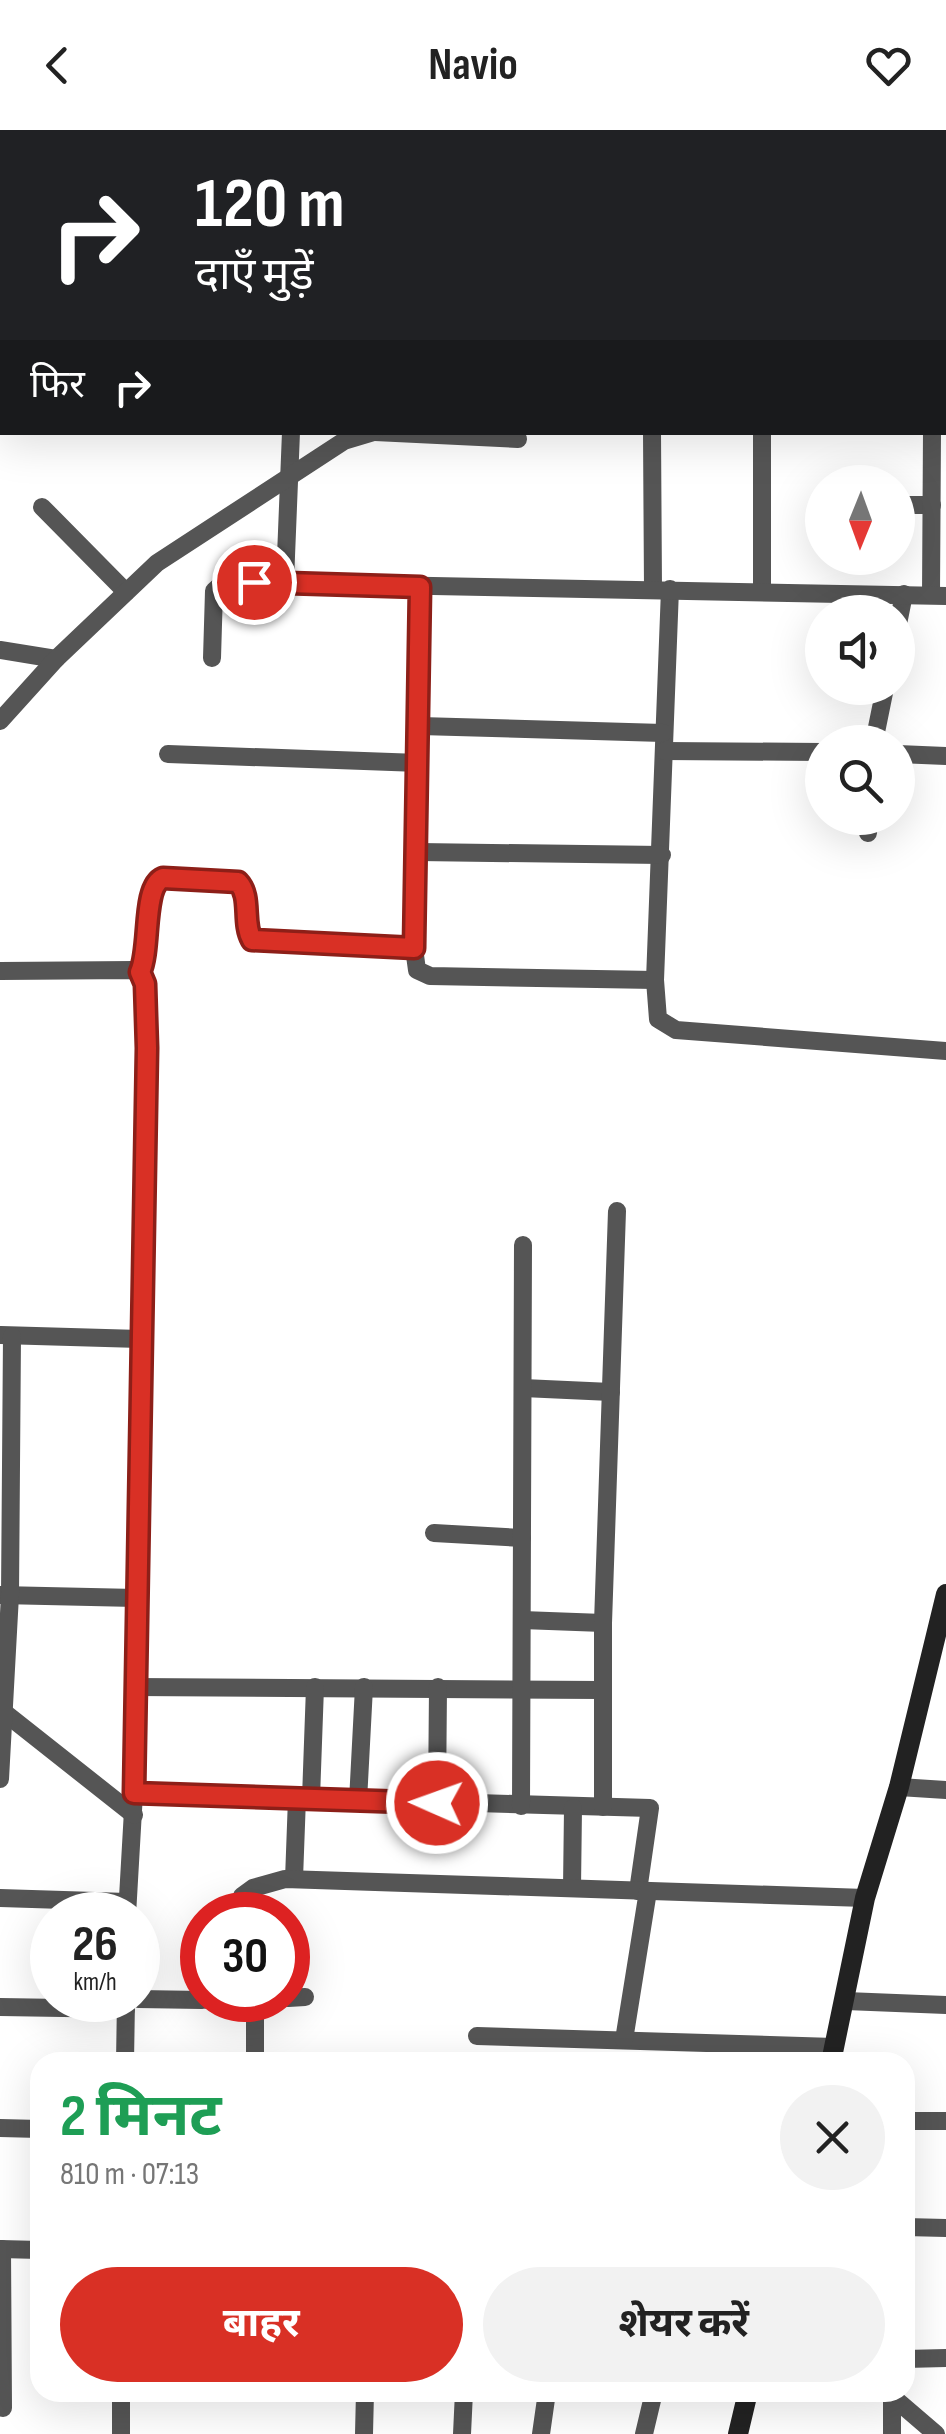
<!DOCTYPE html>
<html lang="hi">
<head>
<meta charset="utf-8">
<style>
  :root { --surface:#fff; --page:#f2f2f2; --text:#222; --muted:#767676; --accent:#d93025 }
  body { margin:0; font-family:"Sofia Sans Condensed","Noto Sans Devanagari",sans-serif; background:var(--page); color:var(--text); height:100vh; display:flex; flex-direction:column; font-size:38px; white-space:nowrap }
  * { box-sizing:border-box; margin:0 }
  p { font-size:32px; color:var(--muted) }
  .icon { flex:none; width:55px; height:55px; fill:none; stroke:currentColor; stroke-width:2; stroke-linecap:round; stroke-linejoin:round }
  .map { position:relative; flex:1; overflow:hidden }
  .side { position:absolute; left:30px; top:1922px; width:885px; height:350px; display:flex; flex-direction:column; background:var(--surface); border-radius:30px; box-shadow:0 10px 40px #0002 }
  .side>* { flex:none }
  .hud { position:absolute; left:0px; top:0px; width:948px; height:305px; box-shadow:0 10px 40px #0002; background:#202124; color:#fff; overflow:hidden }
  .needle { width:65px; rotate:181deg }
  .controls { position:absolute; left:805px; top:335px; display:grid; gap:20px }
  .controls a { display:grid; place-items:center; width:110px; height:110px; border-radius:50%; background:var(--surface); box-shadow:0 10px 40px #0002; font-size:50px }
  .speed { position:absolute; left:30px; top:1762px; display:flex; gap:20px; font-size:50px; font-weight:700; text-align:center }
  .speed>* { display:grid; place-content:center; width:130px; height:130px; border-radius:50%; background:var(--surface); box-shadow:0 10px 40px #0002; line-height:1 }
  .speed small { font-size:25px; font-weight:400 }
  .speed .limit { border:15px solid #d22; background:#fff; color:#111 }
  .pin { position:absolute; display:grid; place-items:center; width:85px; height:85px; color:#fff; margin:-42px; border:5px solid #fff; border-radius:50%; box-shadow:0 2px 10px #0007 }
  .me { position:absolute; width:110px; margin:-55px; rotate:272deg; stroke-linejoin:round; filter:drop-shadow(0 0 8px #0008) }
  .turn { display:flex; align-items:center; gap:35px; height:210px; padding:0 30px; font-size:45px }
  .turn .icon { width:130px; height:130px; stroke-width:2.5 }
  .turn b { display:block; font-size:70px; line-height:85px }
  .then { display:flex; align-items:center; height:95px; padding:0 30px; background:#0003; gap:20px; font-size:38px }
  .round { display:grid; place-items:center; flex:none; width:105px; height:105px; border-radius:52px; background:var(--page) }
  .head { display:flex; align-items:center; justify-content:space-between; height:170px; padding:0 30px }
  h1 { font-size:60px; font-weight:700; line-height:75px; color:#1e9e55 }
  .primary-button { display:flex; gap:20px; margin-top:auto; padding:20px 30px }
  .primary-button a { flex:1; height:115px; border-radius:60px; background:var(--accent); color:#fff; font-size:40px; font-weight:700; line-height:115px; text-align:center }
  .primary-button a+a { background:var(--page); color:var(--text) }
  header { display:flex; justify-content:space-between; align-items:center; height:130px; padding:0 30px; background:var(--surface); font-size:45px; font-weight:700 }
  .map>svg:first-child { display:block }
</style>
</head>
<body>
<header><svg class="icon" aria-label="back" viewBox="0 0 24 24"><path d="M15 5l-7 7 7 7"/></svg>Navio<svg class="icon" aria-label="heart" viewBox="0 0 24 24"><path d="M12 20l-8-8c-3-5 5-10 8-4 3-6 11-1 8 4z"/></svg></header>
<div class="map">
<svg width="946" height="2304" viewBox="0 0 946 2304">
  <rect width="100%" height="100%" fill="#fff"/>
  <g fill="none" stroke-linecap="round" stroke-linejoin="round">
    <g stroke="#555" stroke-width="18">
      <polyline points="4,0 6,2"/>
      <polyline points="733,0 792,2"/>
      <polyline points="78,2 79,0"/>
      <polyline points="149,2 150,0"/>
      <polyline points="263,2 264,0"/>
      <polyline points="405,2 405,0"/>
      <polyline points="603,2 603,0"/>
      <polyline points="827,2 827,0"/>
      <polyline points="888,2 888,0"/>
      <polyline points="375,302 518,309"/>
      <polyline points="652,302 653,459"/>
      <polyline points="898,375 932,375"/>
      <polyline points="817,376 822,376"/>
      <polyline points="42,377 126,462"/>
      <polyline points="285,451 291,302"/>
      <polyline points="420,457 414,818 417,840 430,846 655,850"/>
      <polyline points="670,459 655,850 658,889 676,900 946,921"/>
      <polyline points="762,460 762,302"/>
      <polyline points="931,465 932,302"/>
      <polyline points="898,494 904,464"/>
      <polyline points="0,520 56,529"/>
      <polyline points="212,528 214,461 224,452 946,466"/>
      <polyline points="0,591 56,529 157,433 344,311 374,302"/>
      <polyline points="420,596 663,603"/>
      <polyline points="874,612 885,558"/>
      <polyline points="664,621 822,622"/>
      <polyline points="168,624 419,633"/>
      <polyline points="898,624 946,626"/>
      <polyline points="868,703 869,688"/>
      <polyline points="418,722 662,725"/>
      <polyline points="0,841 134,840 145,855 134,1663 127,1785"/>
      <path d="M 139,842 C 151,818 142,758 163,748 L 238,752 C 252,767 242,792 253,810 L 414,818"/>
      <polyline points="1,1205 140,1209"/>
      <polyline points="523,1258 611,1262"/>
      <polyline points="434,1403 522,1408"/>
      <polyline points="0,1465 136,1468"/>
      <polyline points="522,1490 603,1493"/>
      <polyline points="134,1557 602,1560"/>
      <polyline points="0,1579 134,1685"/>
      <polyline points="0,1649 10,1465 12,1206"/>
      <polyline points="899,1657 946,1660"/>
      <polyline points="134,1663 650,1678 638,1761"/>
      <polyline points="311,1668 315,1557"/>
      <polyline points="358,1671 364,1557"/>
      <polyline points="437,1673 438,1557"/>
      <polyline points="521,1676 523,1115"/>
      <polyline points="603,1677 603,1493 617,1081"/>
      <polyline points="294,1749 297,1668"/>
      <polyline points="572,1758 573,1678"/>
      <polyline points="0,1768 127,1772"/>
      <polyline points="237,1785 242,1766 253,1758 285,1749 865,1768"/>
      <polyline points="288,1868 305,1867"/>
      <polyline points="138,1869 202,1870"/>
      <polyline points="208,1870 247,1870"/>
      <polyline points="846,1871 946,1875"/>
      <polyline points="0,1877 126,1879"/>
      <polyline points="477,1906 834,1917"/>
      <polyline points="624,1910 648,1761"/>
      <polyline points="125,1932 126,1870"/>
      <polyline points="255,1932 255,1870"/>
      <polyline points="905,1991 946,1991"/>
      <polyline points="0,1998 40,1999"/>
      <polyline points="905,2097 946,2098"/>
      <polyline points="0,2119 40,2120"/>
      <polyline points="2,2119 3,2278"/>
      <polyline points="905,2229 946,2228"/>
      <polyline points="887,2262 936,2304"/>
      <polyline points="121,2304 121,2262"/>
      <polyline points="364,2304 365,2262"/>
      <polyline points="462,2304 464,2262"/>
      <polyline points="541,2304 547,2262"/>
      <polyline points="644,2304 654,2262"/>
      <polyline points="892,2304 892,2267"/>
    </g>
    <g stroke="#222" stroke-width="20">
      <polyline points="945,172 946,172"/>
      <polyline points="0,183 2,183"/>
      <polyline points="831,1932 865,1768 899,1657 946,1464"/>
      <polyline points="738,2304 748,2262"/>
    </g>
  </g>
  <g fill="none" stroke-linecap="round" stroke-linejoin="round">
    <defs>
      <path id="route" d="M 254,452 L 420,457 L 414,818 L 252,810 C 242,792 252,767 238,752 L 163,748 C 142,757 151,818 140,842 L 145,854 L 147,918 L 134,1663 L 437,1673"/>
    </defs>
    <use href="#route" stroke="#8d1f18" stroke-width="25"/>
    <use href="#route" stroke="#d93025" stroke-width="18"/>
  </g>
</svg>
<div class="controls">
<a><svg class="needle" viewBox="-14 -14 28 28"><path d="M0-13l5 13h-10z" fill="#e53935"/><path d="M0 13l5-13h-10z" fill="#767676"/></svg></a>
<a><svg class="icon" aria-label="sound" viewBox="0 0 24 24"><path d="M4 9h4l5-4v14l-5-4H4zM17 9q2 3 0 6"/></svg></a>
<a><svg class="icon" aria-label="search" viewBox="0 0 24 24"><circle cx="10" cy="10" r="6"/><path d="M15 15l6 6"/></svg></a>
</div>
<div class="speed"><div>26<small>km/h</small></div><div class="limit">30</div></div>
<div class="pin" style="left:254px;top:452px;background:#d93025"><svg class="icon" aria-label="arrive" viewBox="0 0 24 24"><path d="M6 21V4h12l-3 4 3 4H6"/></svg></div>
<svg class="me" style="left:437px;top:1673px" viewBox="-20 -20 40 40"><circle r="17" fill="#d93025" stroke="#fff" stroke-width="3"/><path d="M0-11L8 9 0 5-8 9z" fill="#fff"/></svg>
<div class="hud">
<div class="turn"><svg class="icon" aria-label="right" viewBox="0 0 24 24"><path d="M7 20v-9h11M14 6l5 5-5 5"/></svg><div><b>120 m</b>दाएँ मुड़ें</div></div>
<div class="then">फिर<svg class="icon" aria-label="right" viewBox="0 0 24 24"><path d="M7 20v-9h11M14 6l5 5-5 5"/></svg></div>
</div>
<section class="side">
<div class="head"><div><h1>2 मिनट</h1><p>810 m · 07:13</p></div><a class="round"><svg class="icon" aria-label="close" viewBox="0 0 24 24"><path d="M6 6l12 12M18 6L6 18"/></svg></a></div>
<div class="primary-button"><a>बाहर</a><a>शेयर करें</a></div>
</section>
</div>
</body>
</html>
